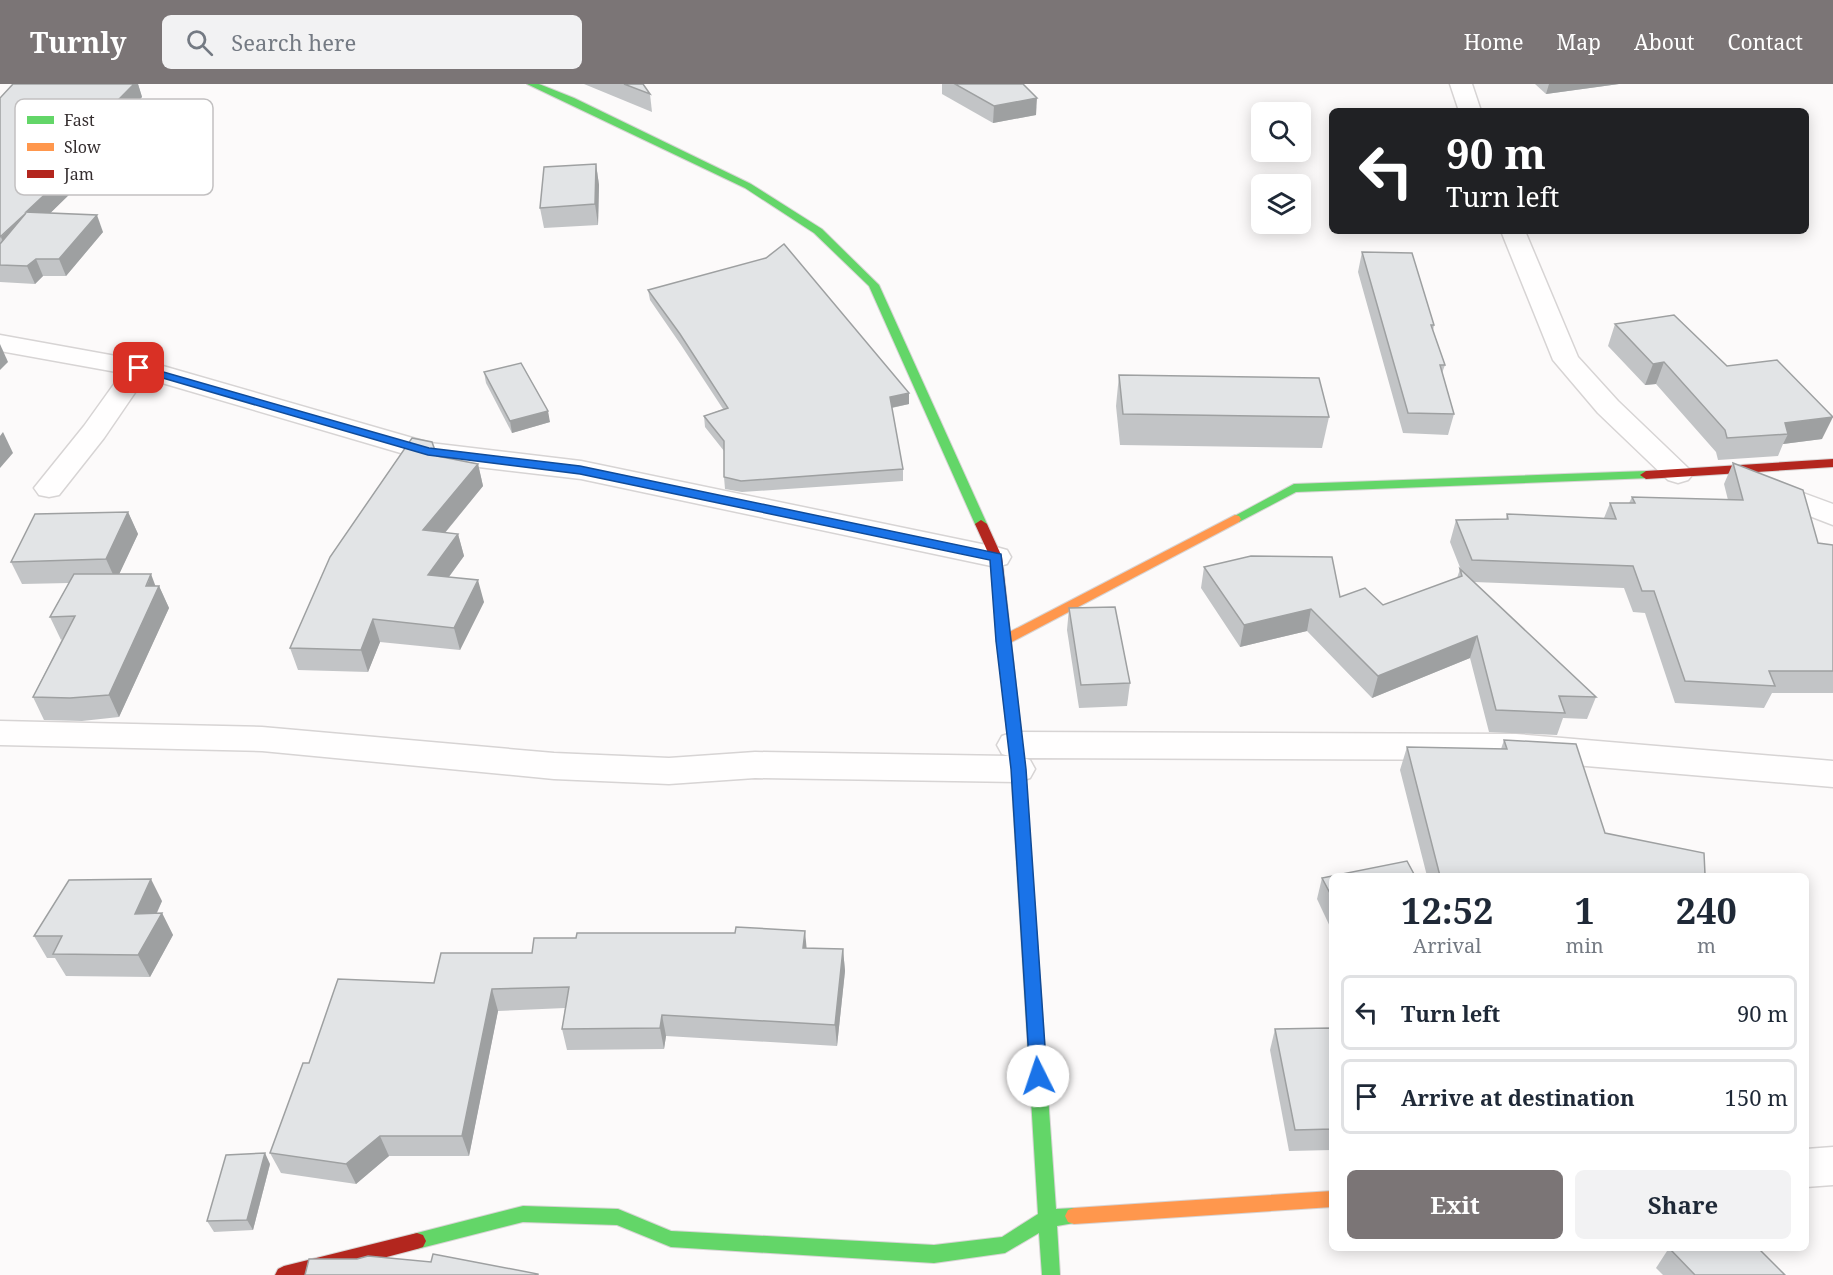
<!DOCTYPE html>
<html lang="en">
<head>
<meta charset="utf-8">
<style>
  :root { --surface:#fff; --page:#f2f2f3; --text:#1f2937; --muted:#747a83; --line:#e0e1e3; --accent:#7b7576 }
  body { margin:0; font-family:"Noto Serif",serif; background:var(--page); color:var(--text); height:100vh; display:flex; flex-direction:column; font-size:22px; white-space:nowrap }
  * { box-sizing:border-box; margin:0 }
  p { font-size:20px; color:var(--muted) }
  .icon { flex:none; width:33px; height:33px; fill:none; stroke:currentColor; stroke-width:2; stroke-linecap:round; stroke-linejoin:round }
  .map { position:relative; flex:1; overflow:hidden }
  .drawer { position:absolute; left:1329px; top:789px; width:480px; height:378px; display:flex; flex-direction:column; background:var(--surface); border-radius:9px; box-shadow:0 3px 15px #0003 }
  .drawer>* { flex:none }
  .hud { position:absolute; left:1329px; top:24px; width:480px; height:126px; border-radius:9px; box-shadow:0 3px 15px #0003; background:#202124; color:#fff; overflow:hidden }
  .tools { position:absolute; left:1251px; top:18px; display:grid; gap:12px }
  .tools a { display:grid; place-items:center; width:60px; height:60px; border-radius:9px; background:var(--surface); box-shadow:0 3px 15px #0003; font-size:30px }
  .pin { position:absolute; display:grid; place-items:center; width:51px; height:51px; color:#fff; margin:-26px; border-radius:12px; box-shadow:0 3px 9px #0006 }
  .me { position:absolute; width:66px; margin:-33px; rotate:356deg; stroke-linejoin:round; filter:drop-shadow(0 0 4px #0008) }
  .turn { display:flex; align-items:center; gap:21px; height:126px; padding:0 18px; font-size:27px }
  .turn .icon { width:78px; height:78px; stroke-width:2.5 }
  .turn b { display:block; font-size:42px; line-height:51px }
  .eta { display:flex; justify-content:space-evenly; align-items:center; height:102px; text-align:center }
  .eta b { font-size:36px; font-weight:700; line-height:42px }
  .primary-button { display:flex; gap:12px; margin-top:auto; padding:12px 18px }
  .primary-button a { flex:1; height:69px; border-radius:9px; background:var(--accent); color:#fff; font-size:24px; font-weight:700; line-height:69px; text-align:center }
  .primary-button a+a { background:var(--page); color:var(--text) }
  ul { padding:0; list-style:none }
  li { display:flex; align-items:center; gap:18px; height:75px; margin:0 12px 9px; padding:0 6px; border:3px solid var(--line); border-radius:9px }
  li div { flex:1 }
  li b { display:block; font-size:22px }
  li em { font-style:normal }
  header { display:flex; align-items:center; gap:36px; box-sizing:border-box; height:84px; padding:0 30px; background:var(--accent); color:#fff }
  header strong { font-size:28px }
  nav { display:flex; gap:33px; margin-inline-start:auto; font-size:21px }
  .search { width:420px; height:54px; background:var(--page); display:flex; align-items:center; gap:15px; box-sizing:border-box; padding:0 21px; border-radius:9px; color:var(--muted); font-size:22px }
  .map>svg:first-child { display:block }
</style>
</head>
<body>
<header>
<strong>Turnly</strong>
<div class="search"><svg class="icon" aria-label="search" viewBox="0 0 24 24"><circle cx="10" cy="10" r="6"/><path d="M15 15l6 6"/></svg>Search here</div>
<nav><a>Home</a><a>Map</a><a>About</a><a>Contact</a></nav>
</header>
<div class="map">
<svg width="1833" height="1191" viewBox="0 0 1833 1191">
  <rect width="100%" height="100%" fill="#fcfafa"/>
  <g fill="none" stroke-linecap="round" stroke-linejoin="round">
    <defs>
      <g id="street">
        <polygon points="1450,0 1472,0 1481,27 1459,27"/>
        <polygon points="1501,147 1525,147 1578,273 1618,317 1688,384 1693,390 1688,396 1678,399 1668,396 1598,329 1553,276"/>
        <polygon points="0,251 149,278 430,359 581,377 996,463 1007,466 1011,473 1007,480 996,483 581,395 428,377 145,294 104,354 59,411 49,413 39,411 34,404 84,342 122,289 0,267"/>
        <polygon points="1765,395 1833,420 1833,441 1755,411 1750,404 1755,397"/>
        <polygon points="0,637 262,643 554,669 669,674 755,668 1009,672 1002,670 997,661 1002,652 1014,648 1516,650 1833,677 1833,703 1516,676 1023,674 1030,676 1035,685 1030,694 1018,698 755,694 669,700 554,695 262,667 0,661"/>
        <polygon points="1833,1063 1833,1101 1806,1103 1806,1065"/>
      </g>
      <g id="fast">
        <polygon points="527,0 539,0 574,14 751,100 822,145 879,201 987,440 985,443 977,443 975,440 869,202 814,149 745,104"/>
        <polygon points="1646,387 1650,388 1652,391 1650,394 1296,408 1239,438 1231,438 1229,435 1294,400"/>
        <polygon points="1013,634 1020,639 1025,685 1056,1125 1074,1124 1080,1126 1083,1132 1080,1138 1057,1142 1060,1191 1042,1191 1039,1149 1005,1169 934,1179 671,1163 617,1141 523,1138 417,1165 411,1163 408,1157 411,1151 417,1149 523,1122 618,1125 671,1147 934,1161 1002,1153 1038,1130 1011,685 1006,639"/>
      </g>
      <g id="slow">
        <polygon points="1235,431 1239,432 1241,435 1239,438 1008,560 998,560 996,557 998,554"/>
        <polygon points="1332,1107 1332,1123 1074,1140 1068,1138 1065,1132 1068,1126 1074,1124"/>
      </g>
      <g id="jam">
        <polygon points="1833,375 1833,383 1646,395 1640,391 1646,387"/>
        <polygon points="981,436 987,440 1002,473 1020,639 1013,644 1006,639 990,473 975,440"/>
        <polygon points="417,1149 423,1151 426,1157 423,1163 417,1165 318,1191 275,1191 278,1185 284,1182"/>
      </g>
    </defs>
    <use href="#street" stroke="#d7d4d4" stroke-width="3"/>
    <use href="#fast" stroke="#d7d4d4" stroke-width="2"/>
    <use href="#slow" stroke="#d7d4d4" stroke-width="2"/>
    <use href="#jam" stroke="#d7d4d4" stroke-width="2"/>
    <use href="#street" fill="#fffefe" fill-rule="evenodd"/>
    <use href="#fast" fill="#63d668" fill-rule="evenodd"/>
    <use href="#slow" fill="#ff974d" fill-rule="evenodd"/>
    <use href="#jam" fill="#b3261e" fill-rule="evenodd"/>
  </g>
  <g fill="#c2c4c6">
    <polygon points="134,0 138,0 142,13 70,88 76,104 50,129 103,148 66,192 43,192 35,200 0,198 0,14"/>
    <polygon points="584,0 643,0 650,10 652,28"/>
    <polygon points="942,0 1023,0 1036,31 993,39 942,10"/>
    <polygon points="1535,0 1619,0 1546,10"/>
    <polygon points="596,80 599,101 598,141 544,144 540,124"/>
    <polygon points="1362,168 1434,241 1433,247 1445,281 1442,289 1454,330 1448,351 1403,349 1358,188"/>
    <polygon points="648,206 909,320 892,324 903,385 903,397 742,408 725,405 724,393 724,367 705,343 704,332 723,325 681,261 650,216"/>
    <polygon points="1615,240 1727,282 1822,355 1783,360 1778,372 1718,376 1716,368 1656,300 1645,301 1608,262"/>
    <polygon points="484,288 550,338 512,349 486,299"/>
    <polygon points="1119,291 1329,333 1322,364 1120,361 1116,322"/>
    <polygon points="437,372 478,380 483,402 445,449 458,450 464,472 449,493 484,518 460,566 380,558 368,588 298,586 290,564"/>
    <polygon points="1733,379 1818,459 1833,461 1833,609 1772,609 1764,624 1675,619 1645,529 1633,528 1624,504 1474,498 1596,613 1587,635 1563,634 1557,651 1489,648 1470,574 1372,614 1307,547 1240,563 1201,504 1204,483 1340,513 1383,521 1457,494 1460,485 1461,486 1450,458 1456,436 1506,435 1507,430 1604,434 1610,419 1629,419 1632,413 1728,416 1724,400"/>
    <polygon points="128,428 138,450 119,490 156,502 159,502 169,524 119,633 82,637 44,636 33,613 62,555 61,556 50,533 69,499 22,500 11,478"/>
    <polygon points="1069,524 1130,599 1127,622 1079,624 1067,546"/>
    <polygon points="1504,656 1605,749 1705,790 1715,792 1427,792 1400,686 1407,663 1501,665"/>
    <polygon points="1332,792 1332,847 1317,815 1322,794"/>
    <polygon points="162,817 157,829 162,829 173,851 150,893 66,892 55,874 47,874 34,852"/>
    <polygon points="807,864 843,865 845,887 837,962 666,952 664,965 567,966 562,945 565,924 498,927 469,1072 389,1072 356,1100 281,1089 270,1069 309,979 434,899 532,869"/>
    <polygon points="1275,945 1332,947 1332,1066 1289,1067 1270,966"/>
    <polygon points="270,1080 253,1146 214,1148 207,1137"/>
    <polygon points="1669,1164 1785,1191 1663,1191 1656,1184"/>
  </g>
  <g fill="#9ea0a1">
    <polygon points="134,0 138,0 142,13 70,88 76,104 33,146 26,128 50,85"/>
    <polygon points="1549,0 1619,0 1546,10"/>
    <polygon points="1037,14 1036,31 993,39 994,22"/>
    <polygon points="596,80 599,101 598,141 595,120"/>
    <polygon points="26,129 8,170 1,153"/>
    <polygon points="97,131 103,148 66,192 59,175"/>
    <polygon points="36,175 43,192 35,200 27,182"/>
    <polygon points="0,260 8,278 0,286"/>
    <polygon points="1664,278 1656,300 1645,301 1653,280"/>
    <polygon points="909,309 909,320 890,324 890,313"/>
    <polygon points="548,327 550,338 512,349 510,337"/>
    <polygon points="1833,333 1822,355 1783,360 1788,350 1785,339"/>
    <polygon points="3,348 13,369 0,384 0,352"/>
    <polygon points="478,380 483,402 429,468 423,446"/>
    <polygon points="128,428 138,450 116,497 106,475"/>
    <polygon points="458,450 464,472 434,513 428,491"/>
    <polygon points="151,490 157,506 159,502 169,524 119,633 109,611"/>
    <polygon points="478,496 484,518 460,566 454,544"/>
    <polygon points="1311,525 1307,547 1240,563 1244,541"/>
    <polygon points="373,535 380,558 368,588 361,566"/>
    <polygon points="1477,552 1470,574 1372,614 1378,592"/>
    <polygon points="151,795 162,817 146,852 135,830"/>
    <polygon points="162,829 173,851 150,893 138,871"/>
    <polygon points="805,847 807,868 803,864"/>
    <polygon points="843,865 845,887 837,962 835,941"/>
    <polygon points="492,905 498,927 469,1072 462,1052"/>
    <polygon points="662,931 666,952 664,965 660,944"/>
    <polygon points="380,1052 389,1072 356,1100 346,1080"/>
    <polygon points="265,1069 270,1080 253,1146 247,1136"/>
  </g>
  <g fill="#e2e4e6" stroke="#9ea0a1" stroke-width="1.5">
    <polygon points="13,0 134,0 50,85 70,87 26,128 97,131 59,175 36,175 27,182 0,181 0,160 26,129 0,153 0,14"/>
    <polygon points="624,0 643,0 650,10"/>
    <polygon points="955,0 1023,0 1037,14 994,22"/>
    <polygon points="596,80 595,120 540,124 544,83"/>
    <polygon points="784,160 909,309 890,313 903,385 741,397 724,393 724,357 704,332 728,324 680,250 648,206 766,174"/>
    <polygon points="1362,168 1412,169 1434,241 1431,241 1445,281 1440,281 1454,330 1408,329"/>
    <polygon points="1674,231 1727,282 1777,276 1833,333 1785,339 1788,350 1727,354 1725,346 1664,278 1653,280 1615,240"/>
    <polygon points="521,279 548,327 510,337 484,288"/>
    <polygon points="1119,291 1319,294 1329,333 1123,330"/>
    <polygon points="412,354 432,358 437,372 478,380 423,446 458,450 428,491 478,496 454,544 373,535 361,566 290,564 330,473"/>
    <polygon points="1733,379 1803,406 1818,459 1833,461 1833,587 1769,587 1775,602 1685,597 1654,507 1642,507 1633,482 1472,476 1456,436 1508,435 1507,430 1616,435 1610,419 1635,419 1632,413 1743,416"/>
    <polygon points="128,428 106,475 11,478 35,430"/>
    <polygon points="1251,472 1332,473 1340,513 1365,504 1383,521 1462,492 1460,485 1596,613 1559,612 1565,629 1496,626 1477,552 1378,592 1311,525 1244,541 1204,483"/>
    <polygon points="74,490 151,490 146,502 159,502 109,611 70,614 33,613 75,532 50,533"/>
    <polygon points="1115,523 1130,599 1081,601 1069,524"/>
    <polygon points="1504,656 1576,660 1605,749 1704,769 1705,790 1715,792 1440,792 1407,663 1507,665"/>
    <polygon points="1407,777 1415,792 1332,792 1332,813 1322,794"/>
    <polygon points="151,795 135,830 162,829 138,871 53,870 62,852 34,852 69,796"/>
    <polygon points="736,843 805,847 803,864 843,865 835,941 662,931 660,944 562,945 569,903 492,905 462,1052 380,1052 346,1080 270,1069 303,979 309,979 338,895 434,899 441,869 532,869 534,854 576,854 577,849 735,849"/>
    <polygon points="1331,944 1332,1045 1295,1046 1275,945"/>
    <polygon points="265,1069 247,1136 207,1137 226,1071"/>
    <polygon points="1669,1164 1758,1164 1785,1191 1695,1191"/>
    <polygon points="433,1170 538,1190 538,1191 305,1191 309,1175 357,1175 368,1172 431,1178"/>
  </g>
  <polygon fill="#1a73e8" stroke="#114b97" stroke-width="1.5" points="139,281 429,364 580,382 1001,470 1026,685 1047,992 1044,998 1038,1000 1032,998 1030,992 1011,685 996,557 990,476 580,390 428,371 135,286 135,282"/>
  <rect x="15" y="15" width="198" height="96" rx="9" fill="#fff" stroke="#c2c0c1" stroke-width="1.5"/>
  <rect x="27" y="32" width="27" height="8" fill="#63d668"/>
  <rect x="27" y="59" width="27" height="8" fill="#ff974d"/>
  <rect x="27" y="86" width="27" height="8" fill="#b3261e"/>
  <g font-size="16" fill="#352e2f">
    <text x="64" y="42">Fast</text>
    <text x="64" y="69">Slow</text>
    <text x="64" y="96">Jam</text>
  </g>
</svg>
<div class="tools">
<a><svg class="icon" aria-label="search" viewBox="0 0 24 24"><circle cx="10" cy="10" r="6"/><path d="M15 15l6 6"/></svg></a>
<a><svg class="icon" aria-label="layers" viewBox="0 0 24 24"><path d="M12 4l9 5-9 5-9-5zM3 14l9 5 9-5"/></svg></a>
</div>
<div class="pin" style="left:139px;top:284px;background:#d93025"><svg class="icon" aria-label="arrive" viewBox="0 0 24 24"><path d="M6 21V4h12l-3 4 3 4H6"/></svg></div>
<svg class="me" style="left:1038px;top:992px" viewBox="-20 -20 40 40"><circle r="19" fill="#fff"/><path d="M0-13L10 11 0 6-10 11z" fill="#1a73e8"/></svg>
<div class="hud">
<div class="turn"><svg class="icon" aria-label="left" viewBox="0 0 24 24"><path d="M17 20v-9H6M10 6l-5 5 5 5"/></svg><div><b>90 m</b>Turn left</div></div>
</div>
<section class="drawer">
<div class="eta">
<div><b>12:52</b><p>Arrival</p></div>
<div><b>1</b><p>min</p></div>
<div><b>240</b><p>m</p></div>
</div>
<ul>
<li><svg class="icon" aria-label="left" viewBox="0 0 24 24"><path d="M17 20v-9H6M10 6l-5 5 5 5"/></svg><div><b>Turn left</b></div><em>90 m</em></li>
<li><svg class="icon" aria-label="arrive" viewBox="0 0 24 24"><path d="M6 21V4h12l-3 4 3 4H6"/></svg><div><b>Arrive at destination</b></div><em>150 m</em></li>
</ul>
<div class="primary-button"><a>Exit</a><a>Share</a></div>
</section>
</div>
</body>
</html>
